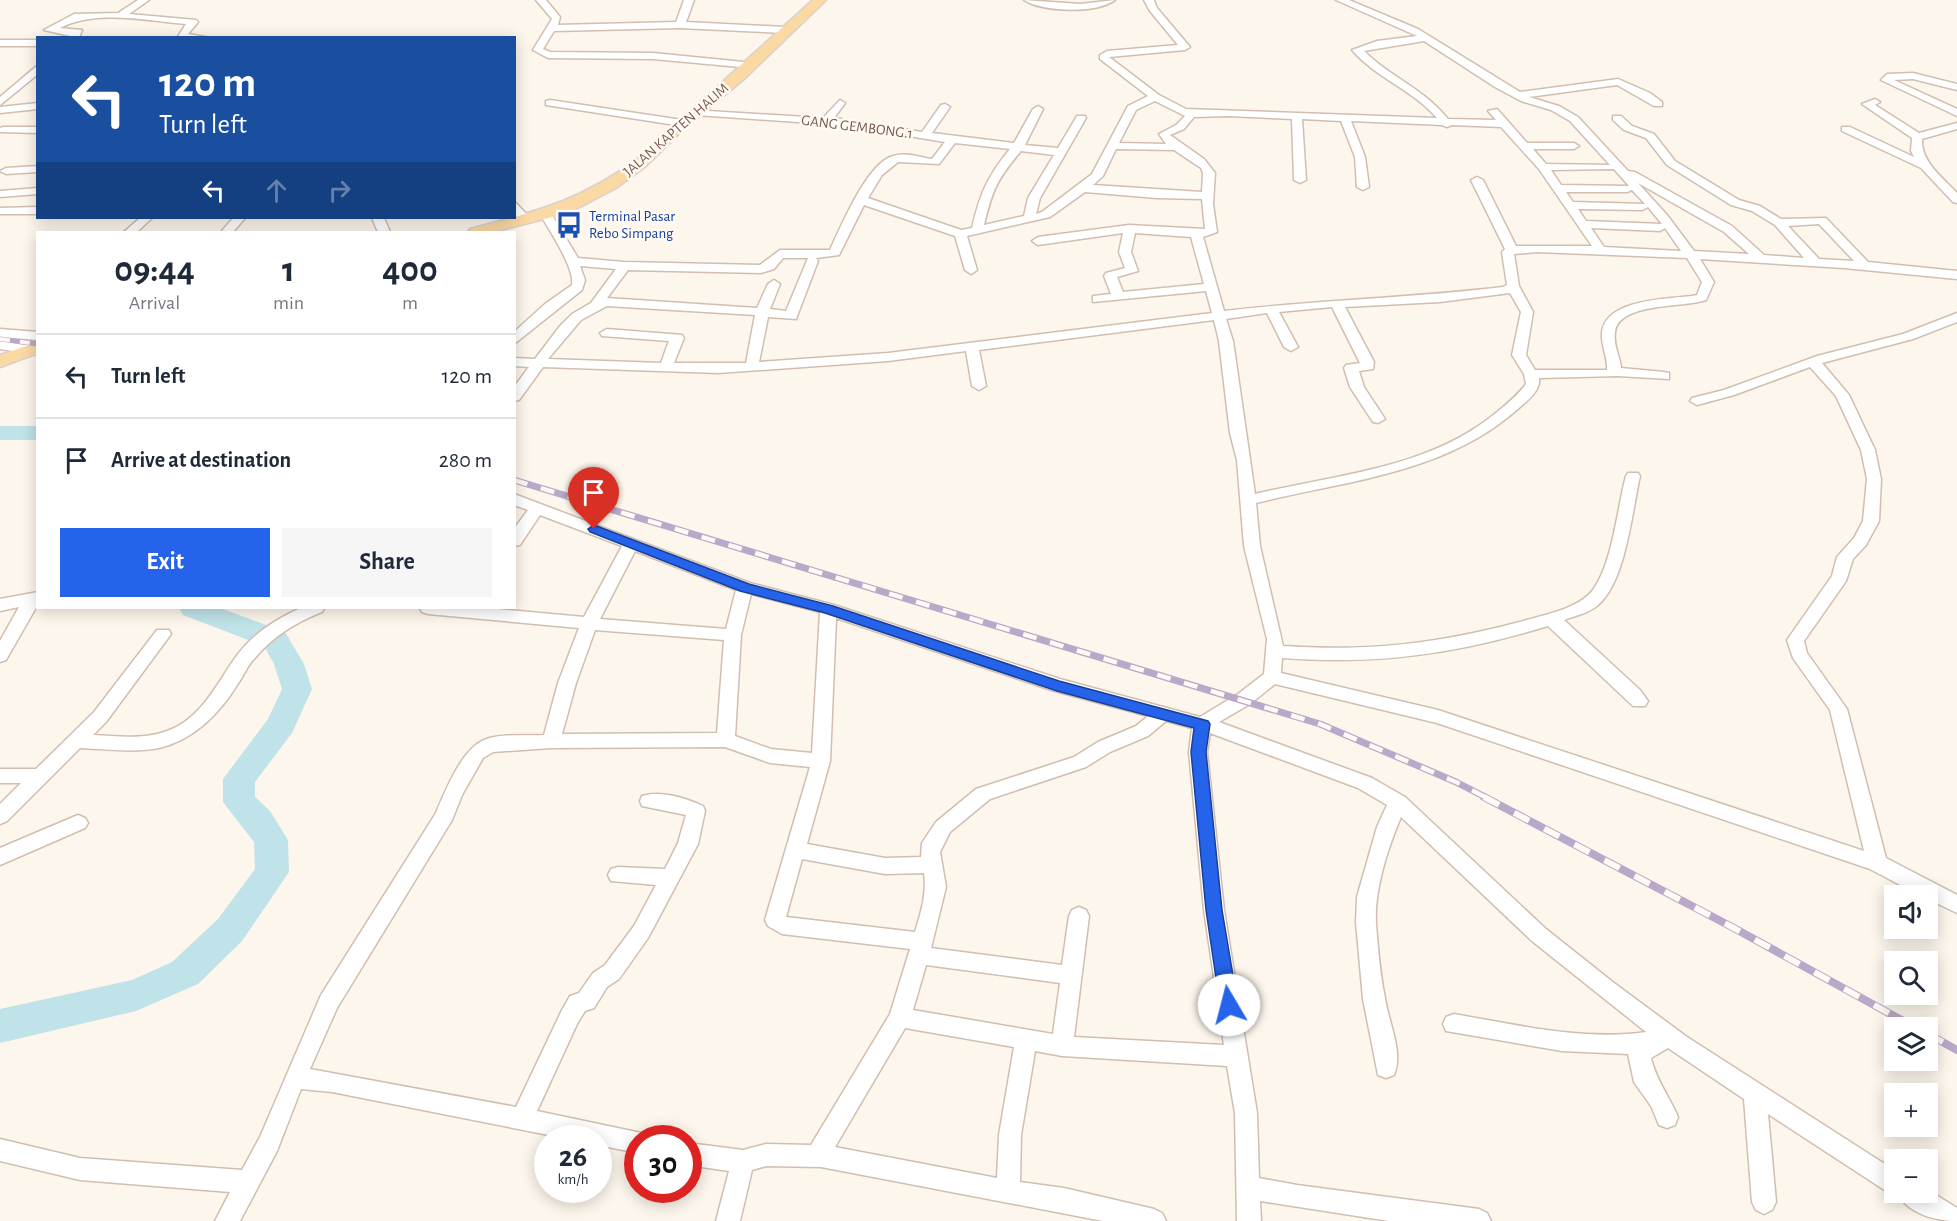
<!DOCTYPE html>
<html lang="en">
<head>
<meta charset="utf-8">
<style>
  :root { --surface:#fff; --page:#f6f6f7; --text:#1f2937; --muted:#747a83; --line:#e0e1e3; --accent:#2563eb }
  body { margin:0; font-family:"Alegreya Sans",sans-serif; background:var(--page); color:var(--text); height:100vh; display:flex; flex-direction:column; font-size:22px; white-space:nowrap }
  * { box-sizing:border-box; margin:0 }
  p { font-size:20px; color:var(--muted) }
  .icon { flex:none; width:33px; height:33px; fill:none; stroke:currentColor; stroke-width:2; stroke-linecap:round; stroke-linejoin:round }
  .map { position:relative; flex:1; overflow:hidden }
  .panel { position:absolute; left:36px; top:231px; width:480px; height:378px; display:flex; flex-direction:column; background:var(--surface); border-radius:0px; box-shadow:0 3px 15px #0003 }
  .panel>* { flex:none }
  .banner { position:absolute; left:36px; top:36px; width:480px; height:183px; border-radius:0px; box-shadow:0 3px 15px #0003; background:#1a4fa0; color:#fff; overflow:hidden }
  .tools { position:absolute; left:1884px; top:885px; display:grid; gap:12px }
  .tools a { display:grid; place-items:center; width:54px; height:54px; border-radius:0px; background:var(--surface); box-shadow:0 3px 15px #0003; font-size:30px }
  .speed { position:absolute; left:534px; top:1125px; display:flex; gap:12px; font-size:30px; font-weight:700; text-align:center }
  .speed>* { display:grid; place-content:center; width:78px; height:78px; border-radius:50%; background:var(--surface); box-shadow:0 3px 15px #0003; line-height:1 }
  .speed small { font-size:15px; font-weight:400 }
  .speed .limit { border:9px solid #d22; background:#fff; color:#111 }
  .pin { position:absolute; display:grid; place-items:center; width:51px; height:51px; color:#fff; margin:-62px -26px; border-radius:50% 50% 50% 0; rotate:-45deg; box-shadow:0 0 6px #0007 }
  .pin .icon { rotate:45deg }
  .me { position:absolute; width:66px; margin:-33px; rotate:352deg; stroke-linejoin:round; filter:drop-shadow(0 0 4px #0008) }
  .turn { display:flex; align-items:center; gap:21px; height:126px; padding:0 24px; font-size:27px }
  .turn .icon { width:78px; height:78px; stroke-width:2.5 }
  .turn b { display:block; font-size:42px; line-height:51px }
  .lanes { display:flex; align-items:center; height:57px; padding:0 24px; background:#0003; justify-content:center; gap:30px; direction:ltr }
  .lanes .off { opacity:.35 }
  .eta { display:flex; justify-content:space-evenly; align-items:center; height:102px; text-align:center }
  .eta b { font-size:36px; font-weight:700; line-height:42px }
  .button { display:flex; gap:12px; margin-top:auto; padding:12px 24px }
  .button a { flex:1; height:69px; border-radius:0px; background:var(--accent); color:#fff; font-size:24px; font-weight:700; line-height:69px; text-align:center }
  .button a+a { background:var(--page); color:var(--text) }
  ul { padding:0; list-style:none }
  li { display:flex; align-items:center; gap:18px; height:84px; padding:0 24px; border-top:2px solid var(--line) }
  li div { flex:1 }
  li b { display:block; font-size:22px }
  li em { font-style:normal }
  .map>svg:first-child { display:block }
</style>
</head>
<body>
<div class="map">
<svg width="1957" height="1221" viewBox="0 0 1957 1221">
  <rect width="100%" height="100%" fill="#fdf6ec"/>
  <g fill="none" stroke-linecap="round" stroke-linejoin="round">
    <g fill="#bfe3e8" fill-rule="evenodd">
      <rect x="0" y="426" width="38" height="14"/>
      <polygon points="179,608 220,608 285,632 304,664 312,689 292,733 255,782 255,797 270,811 288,840 289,872 242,941 198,984 136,1011 0,1043 0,1009 132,980 172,962 218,919 255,869 254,842 223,802 223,779 268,719 282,689 274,664 264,646 183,615"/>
    </g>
    <defs>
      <g id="minor">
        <path d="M 138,0 L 149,0 L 129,14 L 196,20 L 198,22 L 188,34 L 211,38 L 177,38 L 186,24 C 147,21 96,9 60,28 L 82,30 L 79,38 L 44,30 L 74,14 L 118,13 Z"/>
        <polygon points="536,0 546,0 560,17 558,25 676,22 684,0 694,0 686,22 785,27 790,30 785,33 680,28 554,31 543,49 550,52 653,53 754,63 754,67 751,68 653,59 548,58 533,50 552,19"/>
        <path d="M 1024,0 L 1080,4 L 1115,0 C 1096,14 1043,12 1024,0 Z"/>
        <path d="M 1144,0 L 1154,0 L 1157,8 L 1190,47 L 1185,50 L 1109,57 L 1159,95 L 1186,109 L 1437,118 C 1413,90 1376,78 1352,50 L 1377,41 L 1417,36 L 1336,0 L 1349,0 L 1418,29 L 1520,92 L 1618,79 L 1650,93 L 1662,102 L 1662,106 L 1654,106 L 1617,85 L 1529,97 L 1559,106 L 1578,117 L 1628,171 L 1635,172 L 1732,226 L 1764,255 L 1804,258 L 1775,225 L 1752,211 L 1731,205 L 1667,165 L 1646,138 L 1624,130 L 1613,120 L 1613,116 L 1621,116 L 1632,126 L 1654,134 L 1675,161 L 1739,200 L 1760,206 L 1781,219 L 1826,218 L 1868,262 L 1957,271 L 1957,279 L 1844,268 L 1700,259 L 1714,282 L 1706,300 C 1684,308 1619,302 1615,332 C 1613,346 1620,356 1621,368 L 1664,372 L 1669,373 L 1669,379 L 1618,376 L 1539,378 C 1541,390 1528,400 1520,407 C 1446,474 1348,480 1256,503 L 1260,546 L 1283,646 C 1372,652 1442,643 1527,620 C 1548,614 1579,608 1593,590 C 1613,562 1617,509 1626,476 L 1628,473 L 1638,473 L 1640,476 C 1632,511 1626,581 1598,605 C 1589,613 1575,616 1564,620 L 1640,690 L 1648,701 L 1645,706 L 1633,706 L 1548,626 C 1455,654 1379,665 1282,658 L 1281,673 L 1438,710 L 1864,851 L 1830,710 L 1793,658 L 1787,640 L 1832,576 L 1837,557 L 1854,538 L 1863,521 L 1867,479 L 1861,450 L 1836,396 L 1810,367 L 1734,395 L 1697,405 L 1690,401 L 1692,398 L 1724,390 L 1817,356 L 1903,334 L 1957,313 L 1957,322 L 1913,339 L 1822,363 L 1849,395 L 1875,450 L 1881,479 L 1879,521 L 1866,545 L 1853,559 L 1846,581 L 1804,641 L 1807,653 L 1847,709 L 1886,858 L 1957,895 L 1957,913 L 1928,899 L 1928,896 L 1921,896 L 1870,869 L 1437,723 L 1275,684 L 1250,704 L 1219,722 L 1372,778 L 1405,797 L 1546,929 L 1614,983 L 1687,1037 L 1894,1170 L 1894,1192 L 1928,1192 L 1928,1190 L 1957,1208 L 1957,1221 C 1937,1221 1907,1214 1898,1193 L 1886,1191 L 1768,1114 L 1776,1202 L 1772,1210 L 1764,1214 L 1756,1210 L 1752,1202 L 1744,1099 L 1668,1048 L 1651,1058 C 1656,1080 1669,1096 1678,1117 L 1675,1125 L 1667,1128 L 1659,1125 L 1651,1106 L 1634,1082 L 1628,1054 L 1562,1051 L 1446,1031 L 1443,1024 L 1446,1017 L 1454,1014 C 1517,1025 1583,1041 1646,1032 L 1532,941 L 1401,817 C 1388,848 1374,890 1376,924 C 1378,949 1380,974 1385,998 C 1388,1021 1404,1053 1394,1075 L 1386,1078 L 1378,1075 L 1363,999 L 1356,922 L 1357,897 L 1377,827 L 1387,805 L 1358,788 L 1210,733 L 1207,752 L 1224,910 L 1257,1113 L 1259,1178 L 1297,1185 L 1479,1209 L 1487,1213 L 1491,1221 L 1389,1221 L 1260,1201 L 1261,1221 L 1237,1221 L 1235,1113 L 1227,1066 L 1062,1056 L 1035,1051 L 1021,1135 L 1020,1182 L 1064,1188 L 1154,1209 L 1162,1213 L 1166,1221 L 1103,1221 L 821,1167 L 766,1166 L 752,1170 L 740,1221 L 716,1221 L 729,1171 L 688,1165 L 688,1143 L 743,1150 L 766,1144 L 811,1145 L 890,1014 L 910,949 L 782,934 L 768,926 L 765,920 L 810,767 L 770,763 L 725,747 L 551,748 L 493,752 L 483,758 L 462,795 L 452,820 L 337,1008 L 310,1069 L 516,1107 L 562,1010 L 570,996 L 579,993 L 593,973 L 605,965 L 634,926 L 656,885 L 611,881 L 608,875 L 611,869 L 618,867 L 665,869 L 678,843 L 686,815 L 642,806 L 640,801 L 642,796 C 660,790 686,798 703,806 L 705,811 L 698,844 L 648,938 L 619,979 L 607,987 L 594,1008 L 585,1011 L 577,1024 L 537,1111 L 646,1134 L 648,1138 L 638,1138 L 638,1153 L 598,1145 L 598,1138 L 564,1138 L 332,1092 L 301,1089 L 277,1151 L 240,1221 L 215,1221 L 230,1192 L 80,1180 L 0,1161 L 0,1139 L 80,1158 L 242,1170 L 260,1137 L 321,995 L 436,813 C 445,791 462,749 484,740 C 500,733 526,736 544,735 L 558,683 L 579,628 L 428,614 L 422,612 L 420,608 L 487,608 L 584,617 L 622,546 L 540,515 L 520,545 L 514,546 L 514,529 L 528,510 L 514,505 L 514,494 L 750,583 L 834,605 L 1060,679 L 1200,717 L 1238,694 L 1264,674 L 1267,639 L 1244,546 L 1237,460 L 1230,433 L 1219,341 L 1214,320 L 979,350 L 986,386 L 979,390 L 972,386 L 966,351 L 888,361 L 718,373 L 543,367 L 519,400 L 514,401 L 514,387 L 529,367 L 514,366 L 514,358 L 535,359 L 560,326 L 572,314 L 591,303 L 616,269 L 580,266 L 585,280 L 582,290 L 514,344 L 514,332 L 545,304 L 572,285 C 575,268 549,230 540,214 L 542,212 L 550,212 L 578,258 L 624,262 L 760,265 L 780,250 L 830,250 C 841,226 866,167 890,157 C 904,151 919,157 932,159 L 945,142 L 841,125 L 696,115 L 692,114 L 692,110 L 823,118 L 840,100 L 845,103 L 834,118 L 922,132 L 941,105 L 945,104 L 950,107 L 932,133 L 1014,143 L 1033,109 L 1038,106 L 1043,109 L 1025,145 L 1058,148 L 1077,116 L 1085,116 L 1086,118 L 1040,198 L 1036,214 L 1042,212 L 1092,174 L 1128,106 L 1148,96 L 1100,59 L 1100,55 L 1107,51 L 1178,45 L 1150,11 ZM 1424,41 L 1495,87 L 1521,101 L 1551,110 L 1570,121 L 1610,165 L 1546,164 L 1533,149 L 1574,149 L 1579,146 L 1574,143 L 1527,143 L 1497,109 L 1488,111 L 1496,120 L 1448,119 C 1422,87 1391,78 1364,51 ZM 1155,101 L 1185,116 L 1176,125 L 1159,134 L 1166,144 L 1119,143 L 1136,110 ZM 1228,116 L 1292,119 L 1294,180 L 1300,183 L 1306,180 L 1302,119 L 1341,121 L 1355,157 L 1357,187 L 1363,190 L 1369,187 L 1365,157 L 1351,121 L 1442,125 L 1447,127 L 1452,125 L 1501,127 L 1539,169 L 1592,246 L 1516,246 L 1483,180 L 1477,177 L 1471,180 L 1505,249 L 1502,252 L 1507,285 L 1503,287 C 1410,298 1317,300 1224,311 L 1203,237 L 1217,232 L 1213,204 L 1215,173 L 1204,159 L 1170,135 L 1184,129 L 1194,117 ZM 955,143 L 1010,149 C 987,177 980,194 972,228 L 961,230 L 868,198 L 882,175 L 898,162 L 939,164 ZM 1116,149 L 1174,150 L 1201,168 L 1203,173 L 1202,192 L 1093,185 L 1103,176 ZM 1021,151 L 1054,155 L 1028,198 L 1024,216 L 984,225 C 992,190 998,178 1021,151 ZM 1614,169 L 1629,186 L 1561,185 L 1551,170 ZM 1638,183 L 1724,232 L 1749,254 L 1694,251 L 1667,215 ZM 1632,190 L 1645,204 L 1573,202 L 1566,192 L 1627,192 ZM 1085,192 L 1157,198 L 1202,199 L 1205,229 L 1129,225 L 1038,237 L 1032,241 L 1038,245 L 1123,233 L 1119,252 L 1125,268 L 1106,273 L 1104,276 L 1111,294 L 1093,296 L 1093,302 L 1206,291 L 1212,313 L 888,353 L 759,362 L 768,317 L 796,319 L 818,261 L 816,258 L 839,255 L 864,205 L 955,236 L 965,270 L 971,274 L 977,270 L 967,236 L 1050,217 ZM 1648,207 L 1662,224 L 1586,221 L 1578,209 L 1642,210 ZM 1819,224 L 1854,261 L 1819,259 L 1788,226 ZM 1591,228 L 1660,231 L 1665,228 L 1681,251 L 1604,247 ZM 1135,233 L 1191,237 L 1204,284 L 1123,292 L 1117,277 L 1138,271 L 1131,252 ZM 1537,252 L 1687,258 L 1702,282 L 1697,295 L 1692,296 C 1667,299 1605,299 1602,333 C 1601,346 1608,358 1607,370 L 1535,370 L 1526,355 L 1533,312 L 1519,286 L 1514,254 ZM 783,258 L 808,258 L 786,311 L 770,309 L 780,284 L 774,280 L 768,284 L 757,308 L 607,298 L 628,270 L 761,273 L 774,269 ZM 1510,293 L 1521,312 L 1512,355 L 1524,374 L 1526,384 C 1518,395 1507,404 1496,413 C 1428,469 1338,474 1255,494 L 1233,341 L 1226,319 L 1267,313 L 1284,347 L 1291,351 L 1298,347 L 1279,312 L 1332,307 L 1360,363 L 1346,365 L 1344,368 L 1350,387 L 1373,422 L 1378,423 L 1385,419 L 1364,387 L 1359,371 L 1373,369 L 1374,362 L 1345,307 L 1440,302 ZM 607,306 L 755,315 L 746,363 L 674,363 L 684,338 L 682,335 L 607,329 L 600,333 L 602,336 L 669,341 L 661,363 L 548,359 L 581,320 ZM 635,551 L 736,590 L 726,629 L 600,619 ZM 751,594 L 820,612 L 812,753 L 771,749 L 735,736 L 741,635 ZM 836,618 L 1051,690 L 1148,716 L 1136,726 L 1098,742 L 1074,757 L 976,789 L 936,822 L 922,843 L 921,857 L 885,858 L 807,844 L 830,761 ZM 595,630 L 724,640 L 717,733 L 562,734 L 576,683 ZM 1166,721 L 1192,728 L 1189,752 L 1204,910 L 1224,1045 L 1074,1037 L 1089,916 L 1086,910 L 1079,907 L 1072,910 L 1069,916 L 1062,965 L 931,948 L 946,887 L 940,852 L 950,832 L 990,799 L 1086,767 L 1110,752 L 1148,736 ZM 802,859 L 885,874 L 924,873 C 927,894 921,912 915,932 L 786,917 ZM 926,965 L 1060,983 L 1053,1034 L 913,1010 ZM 905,1028 L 1014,1047 L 999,1135 L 997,1178 L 835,1147 Z"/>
        <rect x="0" y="40" width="38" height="6"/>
        <polygon points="38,65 38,74 0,105 0,97"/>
        <polygon points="1913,73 1957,84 1957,90 1913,79 1894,80 1957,109 1957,116 1881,80 1887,74"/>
        <path d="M 1875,99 L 1880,102 L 1875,105 L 1919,133 L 1957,123 L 1957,129 L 1922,139 C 1921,162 1942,177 1957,193 L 1957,203 L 1953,202 L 1921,168 L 1842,131 L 1842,127 L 1850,127 L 1914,157 L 1911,151 L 1912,138 L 1862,104 Z"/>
        <polygon points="550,100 682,120 687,123 682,126 546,105 546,101"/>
        <polygon points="38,103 38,109 0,113 0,107"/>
        <polygon points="3,127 38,127 38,133 0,132 0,128"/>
        <polygon points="38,166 38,172 6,174 0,171 6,168"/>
        <polygon points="38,188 38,194 0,197 0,191"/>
        <polygon points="514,201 530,218 530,222 522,222 514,213"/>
        <polygon points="38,207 38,214 0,214 0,208"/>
        <polygon points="140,218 152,218 137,232 124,232"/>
        <polygon points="233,218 245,218 233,232 221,232"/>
        <polygon points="372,218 384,218 390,232 378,232"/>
        <polygon points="0,329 38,332 38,340 0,337"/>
        <polygon points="0,341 38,347 38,355 0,349"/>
        <polygon points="38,592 38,604 6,660 0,662 0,641 19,607 0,611 0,599"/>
        <path d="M 301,608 L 324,608 L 322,612 C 296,622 272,637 254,659 C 247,666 244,675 239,682 C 221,712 194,740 159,748 C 133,753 106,749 80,748 L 7,821 L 0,824 L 0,804 L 21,783 L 0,783 L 0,769 L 36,769 L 94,712 L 157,630 L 169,630 L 171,634 L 106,722 L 93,735 C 117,736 144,740 167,731 C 202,719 218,681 238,654 C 254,633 278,618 301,608 Z"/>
        <polygon points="78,815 85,818 88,823 85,828 0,865 0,848"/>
      </g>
      <g id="major">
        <path d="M 813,0 L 826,0 L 743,80 L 687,126 L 646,166 L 616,188 L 578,208 L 552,217 L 493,232 L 468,232 L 470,229 C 537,211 578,202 636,160 Z"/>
        <polygon points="38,342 38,353 0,367 0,355"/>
      </g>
    </defs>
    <use href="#minor" stroke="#d1beb0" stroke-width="3"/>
    <use href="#major" stroke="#dad1cd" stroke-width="3"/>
    <use href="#minor" fill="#fff" fill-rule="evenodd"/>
    <use href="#major" fill="#fbd9a5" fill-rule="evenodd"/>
    <defs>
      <polyline id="rail-far2" points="0,339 38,344"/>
      <polyline id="rail-far1" points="514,480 1320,724 1456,782 1487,798"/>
      <g id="rail">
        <polyline points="1484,797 1732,927 1916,1028"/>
        <polyline points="1928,1034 1957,1050"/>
      </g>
    </defs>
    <use href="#rail-far2" stroke="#b9a8c9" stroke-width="5"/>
    <use href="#rail-far1" stroke="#b9a8c9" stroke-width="7"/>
    <use href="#rail" stroke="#b9a8c9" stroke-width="8"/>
    <use href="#rail-far2" stroke="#fffaf3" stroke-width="4" stroke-dasharray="10" stroke-linecap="butt"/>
    <use href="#rail-far1" stroke="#fffaf3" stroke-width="4.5" stroke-dasharray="14" stroke-linecap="butt"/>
    <use href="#rail" stroke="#fffaf3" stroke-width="6" stroke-dasharray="17" stroke-linecap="butt"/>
  </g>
  <polygon fill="#2563eb" stroke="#184099" stroke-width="1.5" points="594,525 749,584 833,606 1059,681 1208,721 1210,724 1206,752 1222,910 1238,1005 1235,1010 1229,1013 1223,1010 1220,1005 1206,910 1191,752 1194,728 1057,691 825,613 740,591 590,532 588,529"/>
  <defs>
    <symbol id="bus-bare" viewBox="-9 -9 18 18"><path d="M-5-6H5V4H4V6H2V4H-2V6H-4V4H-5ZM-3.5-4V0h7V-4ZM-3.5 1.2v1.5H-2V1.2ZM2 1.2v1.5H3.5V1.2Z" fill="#1a4fb4" stroke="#fffaf3" stroke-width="2.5" paint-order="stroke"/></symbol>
  </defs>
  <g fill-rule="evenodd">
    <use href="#bus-bare" x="550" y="206" width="38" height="38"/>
  </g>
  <g text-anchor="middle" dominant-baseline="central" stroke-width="5" stroke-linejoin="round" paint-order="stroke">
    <g font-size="15" fill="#7a5c4d" stroke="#fffaf3">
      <text transform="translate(857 127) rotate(7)">GANG GEMBONG.1</text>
      <text transform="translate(676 130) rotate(-41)">JALAN KAPTEN HALIM</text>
    </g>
    <g font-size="15" fill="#164399" stroke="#fffaf3" text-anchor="start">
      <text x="589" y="216">Terminal Pasar<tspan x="589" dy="17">Rebo Simpang</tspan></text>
    </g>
  </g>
</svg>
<div class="tools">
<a><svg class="icon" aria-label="sound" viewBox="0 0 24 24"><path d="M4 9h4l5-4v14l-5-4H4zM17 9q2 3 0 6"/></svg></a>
<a><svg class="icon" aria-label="search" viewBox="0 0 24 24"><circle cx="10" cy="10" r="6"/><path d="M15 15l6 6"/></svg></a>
<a><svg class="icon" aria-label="layers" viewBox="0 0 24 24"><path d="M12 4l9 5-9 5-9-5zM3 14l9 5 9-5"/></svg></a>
<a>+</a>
<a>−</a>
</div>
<div class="speed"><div>26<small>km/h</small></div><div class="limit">30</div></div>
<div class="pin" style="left:594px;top:529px;background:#d93025"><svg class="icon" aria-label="arrive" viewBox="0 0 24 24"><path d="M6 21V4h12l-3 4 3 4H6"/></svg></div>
<svg class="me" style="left:1229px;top:1005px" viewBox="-20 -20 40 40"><circle r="19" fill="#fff"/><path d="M0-13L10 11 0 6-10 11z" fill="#2563eb"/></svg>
<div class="banner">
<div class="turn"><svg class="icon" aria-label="left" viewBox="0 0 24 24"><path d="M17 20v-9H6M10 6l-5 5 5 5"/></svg><div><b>120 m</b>Turn left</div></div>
<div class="lanes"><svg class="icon" aria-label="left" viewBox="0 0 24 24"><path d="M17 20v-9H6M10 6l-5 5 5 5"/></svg><svg class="icon off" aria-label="ahead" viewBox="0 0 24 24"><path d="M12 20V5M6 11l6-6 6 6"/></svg><svg class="icon off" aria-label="right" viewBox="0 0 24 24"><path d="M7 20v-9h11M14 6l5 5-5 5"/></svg></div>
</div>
<section class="panel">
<div class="eta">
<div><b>09:44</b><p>Arrival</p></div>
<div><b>1</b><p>min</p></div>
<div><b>400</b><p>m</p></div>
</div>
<ul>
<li><svg class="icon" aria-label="left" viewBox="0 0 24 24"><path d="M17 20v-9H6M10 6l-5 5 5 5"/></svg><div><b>Turn left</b></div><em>120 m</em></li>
<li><svg class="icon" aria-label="arrive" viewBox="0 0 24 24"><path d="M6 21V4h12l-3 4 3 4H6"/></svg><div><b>Arrive at destination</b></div><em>280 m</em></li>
</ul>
<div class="button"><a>Exit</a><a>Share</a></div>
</section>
</div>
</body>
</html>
